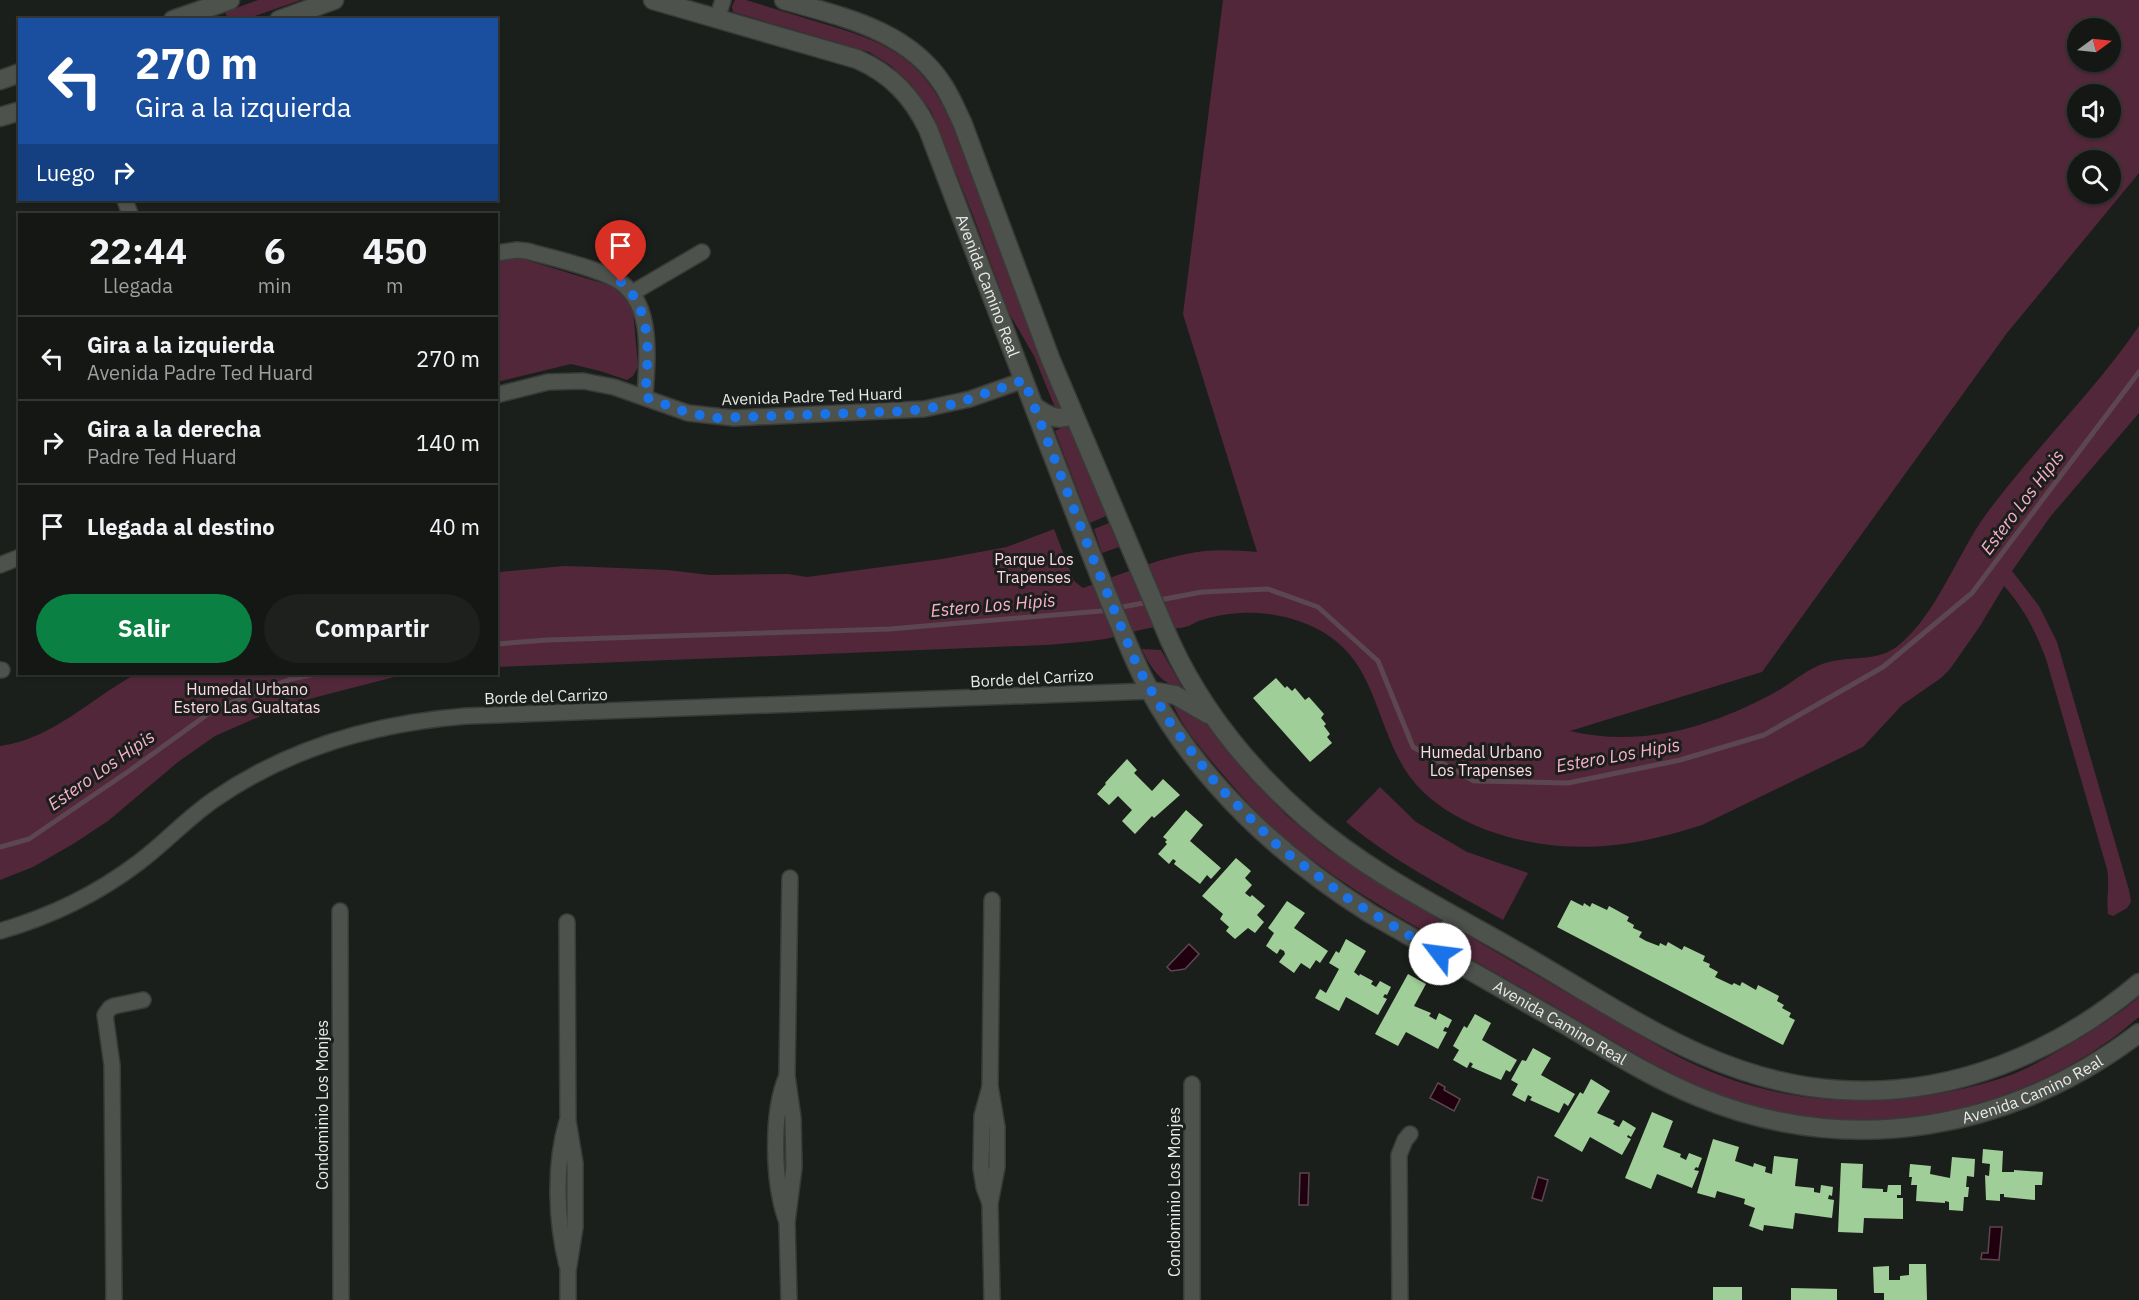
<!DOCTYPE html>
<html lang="es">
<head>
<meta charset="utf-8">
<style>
  :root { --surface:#141714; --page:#1d201d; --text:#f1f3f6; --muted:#9d9fa0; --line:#333634; --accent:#0b8043 }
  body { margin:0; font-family:"IBM Plex Sans",sans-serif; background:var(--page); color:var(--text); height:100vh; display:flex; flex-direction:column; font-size:22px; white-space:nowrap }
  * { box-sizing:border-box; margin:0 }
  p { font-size:20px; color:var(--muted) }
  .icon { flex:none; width:33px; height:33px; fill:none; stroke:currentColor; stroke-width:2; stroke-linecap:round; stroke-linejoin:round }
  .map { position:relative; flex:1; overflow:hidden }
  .drawer { position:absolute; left:18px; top:213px; width:480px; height:462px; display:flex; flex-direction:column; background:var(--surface); border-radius:0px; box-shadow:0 2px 4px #0004,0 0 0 2px var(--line) }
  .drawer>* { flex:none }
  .top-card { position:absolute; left:18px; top:18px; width:480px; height:183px; border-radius:0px; box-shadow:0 2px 4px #0004,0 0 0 2px var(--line); background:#1a4fa0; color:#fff; overflow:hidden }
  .needle { width:39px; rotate:75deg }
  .fabs { position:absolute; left:2067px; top:18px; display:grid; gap:12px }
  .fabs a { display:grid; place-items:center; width:54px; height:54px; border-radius:50%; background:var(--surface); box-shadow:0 2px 4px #0004,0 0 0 2px var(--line); font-size:30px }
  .pin { position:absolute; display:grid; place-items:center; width:51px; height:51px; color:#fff; margin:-62px -26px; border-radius:50% 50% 50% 0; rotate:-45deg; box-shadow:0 0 6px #0007 }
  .pin .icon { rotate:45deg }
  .me { position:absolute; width:66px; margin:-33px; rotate:300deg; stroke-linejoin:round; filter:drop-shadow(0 0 4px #0008) }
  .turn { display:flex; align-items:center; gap:21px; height:126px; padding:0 18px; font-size:27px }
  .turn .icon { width:78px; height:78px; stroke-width:2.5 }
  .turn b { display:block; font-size:42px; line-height:51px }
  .then { display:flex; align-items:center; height:57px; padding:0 18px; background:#0003; gap:12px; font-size:22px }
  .eta { display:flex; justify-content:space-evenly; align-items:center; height:102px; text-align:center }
  .eta b { font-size:36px; font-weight:700; line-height:42px }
  .primary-button { display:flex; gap:12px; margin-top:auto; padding:12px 18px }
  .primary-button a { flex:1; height:69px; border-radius:36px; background:var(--accent); color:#fff; font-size:24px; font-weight:700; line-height:69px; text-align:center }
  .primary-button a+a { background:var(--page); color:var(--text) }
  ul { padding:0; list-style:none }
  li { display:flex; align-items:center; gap:18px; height:84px; padding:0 18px; border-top:2px solid var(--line) }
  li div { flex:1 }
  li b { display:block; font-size:22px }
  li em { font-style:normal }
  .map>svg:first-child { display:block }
</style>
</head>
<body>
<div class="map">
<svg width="2139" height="1300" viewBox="0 0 2139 1300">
  <rect width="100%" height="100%" fill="#1b1f1b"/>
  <g fill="#52273a" fill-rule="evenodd">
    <polygon points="258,0 301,0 246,19 228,19 225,12"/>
    <path d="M 735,0 L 746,0 C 771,8 796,15 821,23 C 886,42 922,57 951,122 L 1062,408 L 1060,410 L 1056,410 L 1034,356 L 1009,313 L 974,218 L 931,111 L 911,84 L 890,65 L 869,52 L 733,12 L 732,6 Z"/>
    <path d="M 1223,0 L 2139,0 L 2139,173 L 2007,333 L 1762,672 L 1570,731 C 1642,748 1711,727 1774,693 C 1789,685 1810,667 1825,663 C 1850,655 1878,663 1899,645 C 1937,614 1958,552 1987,513 C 2035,448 2094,392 2139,326 L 2139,413 L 2050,517 L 2012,571 L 2039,606 L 2057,642 L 2129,890 L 2131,902 L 2127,908 L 2113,916 L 2108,914 C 2106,898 2110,884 2107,869 L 2046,659 C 2036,632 2024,608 2004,586 L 1980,626 L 1950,669 L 1941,678 L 1902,705 L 1863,747 L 1702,825 C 1674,834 1643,842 1614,845 C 1541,854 1434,830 1399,759 C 1371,704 1371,649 1304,623 C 1272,610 1235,610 1202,620 C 1196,621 1191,626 1185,627 C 1174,630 1161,627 1149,628 C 1134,631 1120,636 1105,639 C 1085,642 1066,643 1046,645 L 497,667 L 496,573 L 500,572 L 564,566 L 595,567 L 667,570 L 710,575 L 788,574 L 807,577 L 942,559 L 1007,547 L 1054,529 L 1074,581 L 1083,588 C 1117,576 1151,561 1186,554 C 1209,549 1234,550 1257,552 L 1183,314 ZM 2078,28 L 2110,28 L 2110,62 L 2078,62 ZM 2078,94 L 2110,94 L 2110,128 L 2078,128 ZM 2078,160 L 2110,160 L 2110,194 L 2078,194 Z"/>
    <polygon points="516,257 612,286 624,297 633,310 638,367 633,376 627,380 600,371 571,364 497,382 497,262"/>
    <polygon points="1067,425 1071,427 1106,516 1090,523 1055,431"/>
    <polygon points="1109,523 1119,547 1102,553 1094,529"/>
    <path d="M 1142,649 L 1161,650 L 1182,687 L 1180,689 C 1161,683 1149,666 1142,649 Z"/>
    <path d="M 136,674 L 406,674 L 286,705 L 215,736 L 178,762 L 108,821 L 73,844 L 33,867 L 0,880 L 0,746 C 53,739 91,698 136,674 Z"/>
    <path d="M 1175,705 L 1198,716 L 1212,730 L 1247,775 L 1287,816 L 1328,850 L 1442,921 L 1432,927 L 1432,936 C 1381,907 1331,877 1286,839 C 1259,817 1236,790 1213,763 C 1199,746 1183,727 1174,707 Z"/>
    <path d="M 1380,787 L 1416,822 L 1467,852 L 1528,873 L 1503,920 C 1450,890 1394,862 1346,822 Z"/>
    <path d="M 1462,932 C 1515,963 1567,993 1620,1023 C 1642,1036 1664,1050 1687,1061 C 1786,1110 1899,1111 2002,1078 C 2032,1068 2060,1050 2087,1034 C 2105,1022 2123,1011 2139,997 L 2139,1017 C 2129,1025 2118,1035 2107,1042 C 1995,1121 1845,1143 1716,1094 C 1673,1077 1632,1052 1591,1028 C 1546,1001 1499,975 1453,949 L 1451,942 L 1454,933 Z"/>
  </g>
  <g fill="#20000f" stroke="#5c4650" stroke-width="1.5">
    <polygon points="1189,944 1199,954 1185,969 1171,971 1167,967"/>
    <polygon points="1438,1083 1445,1087 1444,1090 1460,1099 1454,1111 1430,1098"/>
    <polygon points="1300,1173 1309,1173 1308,1205 1299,1205"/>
    <polygon points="1538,1177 1548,1180 1542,1201 1532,1198"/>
    <polygon points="1990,1227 2002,1227 1999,1260 1981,1259 1982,1253 1988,1253"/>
  </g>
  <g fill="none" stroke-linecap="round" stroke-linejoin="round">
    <g stroke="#5c4650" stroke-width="5">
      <polyline points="496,644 547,640 890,629 1101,611 1202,592 1268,589 1318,607 1378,661 1413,747 1474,781 1568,783 1680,760 1764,735 1883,667 1972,593 2139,372"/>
      <polyline points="0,847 29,839 129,771 215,709 291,679 316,674"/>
    </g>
  </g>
  <g fill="#a0ce98">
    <polygon points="1276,678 1285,688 1287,686 1292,691 1295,688 1305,700 1309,697 1324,714 1321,718 1326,724 1324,726 1330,734 1327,737 1332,743 1310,762 1253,698"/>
    <polygon points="1127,759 1137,770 1134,773 1152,791 1163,779 1180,795 1154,818 1152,816 1135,834 1122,821 1132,810 1118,796 1109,805 1097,794 1106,784 1105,783"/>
    <polygon points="1186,810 1203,825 1190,841 1221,868 1211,879 1207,875 1200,884 1174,864 1176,861 1173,859 1169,864 1158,854 1167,844 1165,842 1167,840 1163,837"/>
    <polygon points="1236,858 1251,871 1245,878 1252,885 1245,893 1250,897 1252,895 1265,906 1257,915 1264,922 1255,933 1248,928 1235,939 1226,931 1229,927 1220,919 1223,914 1202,896"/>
    <polygon points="1571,900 1583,906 1584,903 1590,907 1592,903 1607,910 1609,906 1629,917 1627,921 1634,925 1633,928 1642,932 1639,937 1646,941 1659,946 1660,943 1666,946 1668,942 1682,950 1684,946 1705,956 1703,961 1710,964 1709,967 1718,972 1715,977 1732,985 1734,983 1740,986 1742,982 1756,990 1758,985 1779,996 1777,1001 1784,1005 1782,1008 1791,1013 1789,1017 1795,1020 1783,1045 1557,927"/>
    <polygon points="1287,901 1305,913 1294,928 1328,951 1320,963 1316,960 1310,969 1301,963 1294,973 1279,962 1285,954 1284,951 1280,949 1277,954 1266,946 1274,933 1268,928"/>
    <polygon points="1346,939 1366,951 1354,972 1359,976 1360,974 1373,981 1371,984 1376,987 1380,981 1391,987 1387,995 1385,994 1383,997 1387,999 1378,1015 1346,997 1339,1011 1315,998 1320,989 1326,993 1339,969 1329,963 1336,951 1339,953"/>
    <polygon points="1408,974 1426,984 1414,1006 1431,1013 1429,1016 1436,1020 1439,1013 1452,1020 1448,1028 1445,1027 1443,1031 1447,1032 1438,1049 1406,1032 1398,1046 1375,1034"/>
    <polygon points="1475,1014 1491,1023 1482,1040 1517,1060 1510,1072 1506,1070 1501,1080 1471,1067 1473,1064 1470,1062 1467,1068 1453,1060 1459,1050 1453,1046 1464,1026 1467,1028"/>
    <polygon points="1533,1048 1551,1058 1541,1075 1575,1094 1568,1106 1564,1103 1559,1113 1530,1100 1532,1097 1528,1095 1525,1102 1512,1095 1518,1084 1511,1080 1522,1060 1526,1061"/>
    <polygon points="1591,1079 1610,1091 1597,1113 1615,1121 1613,1124 1619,1127 1623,1120 1636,1128 1631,1137 1628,1135 1627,1137 1631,1139 1622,1155 1590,1137 1582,1152 1554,1136 1580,1092 1583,1094"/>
    <polygon points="1652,1112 1673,1121 1663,1147 1681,1154 1680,1157 1686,1160 1689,1153 1702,1158 1698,1168 1696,1167 1694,1170 1699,1171 1692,1188 1657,1174 1651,1189 1625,1178"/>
    <polygon points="1713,1139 1739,1147 1735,1161 1753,1167 1754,1163 1766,1167 1765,1172 1772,1174 1774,1156 1798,1159 1795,1186 1814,1188 1814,1192 1820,1193 1821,1185 1833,1187 1832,1196 1829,1195 1828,1199 1834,1200 1832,1218 1795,1213 1793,1229 1764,1225 1763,1231 1749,1226 1755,1208 1744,1204 1745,1199 1717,1191 1715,1198 1697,1193"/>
    <polygon points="1983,1149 2003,1151 2002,1172 2014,1172 2014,1170 2043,1172 2042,1185 2035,1185 2035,1200 2004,1197 2004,1194 2000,1194 2000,1201 1986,1200 1985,1175 1989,1176 1990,1164 1982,1163"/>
    <polygon points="1952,1157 1975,1159 1974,1177 1967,1176 1966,1187 1969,1187 1968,1197 1964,1197 1963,1211 1949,1210 1949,1202 1945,1201 1945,1203 1916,1201 1917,1185 1911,1185 1912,1177 1909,1177 1910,1164 1931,1166 1930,1174 1950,1178"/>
    <polygon points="1841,1163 1863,1164 1862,1188 1883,1189 1883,1192 1887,1192 1888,1185 1901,1185 1901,1195 1897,1195 1897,1198 1903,1198 1903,1219 1864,1218 1863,1233 1838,1232"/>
    <polygon points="1909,1264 1926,1264 1927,1300 1884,1300 1884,1293 1874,1293 1873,1267 1889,1266 1889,1280 1900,1280 1900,1276 1909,1275"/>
    <rect x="1713" y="1287" width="29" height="13"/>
    <polygon points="1791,1288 1837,1289 1837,1300 1791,1300"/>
  </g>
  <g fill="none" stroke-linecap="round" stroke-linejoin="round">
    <defs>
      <g id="minor">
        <polyline points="717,19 723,0"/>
        <polyline points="125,200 130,214"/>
        <path d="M 496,253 L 517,250 L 527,251 C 552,258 593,267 615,279 C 655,300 647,359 645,397"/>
        <polyline points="632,293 702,252"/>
        <polyline points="496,395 548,382 583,381 614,387 688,413 734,418 924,409 970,399 1024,380"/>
        <polyline points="0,565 20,557"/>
        <polyline points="0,670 2,670"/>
        <polyline points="340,911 341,1300"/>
        <polyline points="567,922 568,1121 575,1163 575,1227 568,1271 568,1300"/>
        <path d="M 0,931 C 49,917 97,894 138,863 C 165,843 187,818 215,799 C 289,748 377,723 466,716 L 1150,691"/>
        <polyline points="990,1087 982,1116 981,1168 984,1187 990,1203 992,1300"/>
        <polyline points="990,1203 997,1167 997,1127 990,1086 992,900"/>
        <path d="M 786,1219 C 773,1182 771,1112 787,1076"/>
        <path d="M 567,1265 C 556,1222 554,1164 567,1122"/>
        <polyline points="114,1300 112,1065 105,1015 110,1008 114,1006 143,1000"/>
        <polyline points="789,1300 787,1222 794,1167 793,1118 787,1076 790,878"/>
        <polyline points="1192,1300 1192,1084"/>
        <polyline points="1400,1300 1399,1155 1405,1140 1410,1134"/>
      </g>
      <g id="secondary">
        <path id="s1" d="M 653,0 L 857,59 C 891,74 912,96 928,129 C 968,233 1008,337 1047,441 C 1069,497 1090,553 1113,609 C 1125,636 1135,664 1149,689 C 1200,783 1282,858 1371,914 C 1435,951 1500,987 1564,1024 C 1608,1050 1652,1078 1699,1097 C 1850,1159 2011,1130 2139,1033"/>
        <path d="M 784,0 C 842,17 908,30 943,85 C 951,97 956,110 962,122 L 1050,358 L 1170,641 C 1201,709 1251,770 1307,819 C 1369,873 1443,909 1513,949 C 1619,1009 1715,1083 1840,1090 C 1951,1097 2055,1054 2139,983"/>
        <polyline points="173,20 230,0"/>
        <polyline points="279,20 334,0"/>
        <polyline points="0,80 20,73"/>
        <polyline points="0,117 20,111"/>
        <path d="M 1035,407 C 1047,416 1059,422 1073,414"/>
        <polyline points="1150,691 1175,695 1208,714"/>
        <path d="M 1440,954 C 1441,937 1445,925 1461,920"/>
      </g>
    </defs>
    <use href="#minor" stroke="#383b38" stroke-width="18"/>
    <use href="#secondary" stroke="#383b38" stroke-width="21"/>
    <use href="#minor" stroke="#4e524d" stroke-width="15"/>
    <use href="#secondary" stroke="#4e524d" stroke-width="18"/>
  </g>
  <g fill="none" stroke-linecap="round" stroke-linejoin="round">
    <path stroke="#1a73e8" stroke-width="10" stroke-dasharray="0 18" d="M 621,282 C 654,310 648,358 645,397 L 688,413 L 717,418 L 909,411 L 955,404 L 1024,380 L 1092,556 L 1138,668 L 1172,726 L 1218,786 L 1280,848 L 1350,900 L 1440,954"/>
  </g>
  <g text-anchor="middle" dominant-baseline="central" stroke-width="6" stroke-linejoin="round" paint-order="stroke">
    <g font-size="16" fill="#e8ebe8" stroke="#1b1f1b">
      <text stroke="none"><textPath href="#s1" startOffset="482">Avenida Camino Real</textPath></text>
      <text transform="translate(812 396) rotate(-2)">Avenida Padre Ted Huard</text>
      <text transform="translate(1032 678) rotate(-3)">Borde del Carrizo</text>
      <text transform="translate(546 696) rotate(-2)">Borde del Carrizo</text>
      <text stroke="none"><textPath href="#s1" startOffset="1454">Avenida Camino Real</textPath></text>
      <text stroke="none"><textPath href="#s1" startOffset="1956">Avenida Camino Real</textPath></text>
      <text transform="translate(322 1105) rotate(-90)">Condominio Los Monjes</text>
      <text transform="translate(1174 1192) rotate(-90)">Condominio Los Monjes</text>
    </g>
    <g font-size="16" fill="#ffd7e6" stroke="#1b1f1b">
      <text x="1034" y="559">Parque Los<tspan x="1034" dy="18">Trapenses</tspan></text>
      <text x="247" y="689">Humedal Urbano<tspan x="247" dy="18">Estero Las Gualtatas</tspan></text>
      <text x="1481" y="752">Humedal Urbano<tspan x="1481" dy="18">Los Trapenses</tspan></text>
    </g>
    <g font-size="18" font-style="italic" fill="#fbb0ce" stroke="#1b1f1b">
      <text transform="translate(2022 502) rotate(-53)">Estero Los Hipis</text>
      <text transform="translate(993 605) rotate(-5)">Estero Los Hipis</text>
      <text transform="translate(1618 755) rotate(-10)">Estero Los Hipis</text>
      <text transform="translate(101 770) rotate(-35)">Estero Los Hipis</text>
    </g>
  </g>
</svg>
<div class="fabs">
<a><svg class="needle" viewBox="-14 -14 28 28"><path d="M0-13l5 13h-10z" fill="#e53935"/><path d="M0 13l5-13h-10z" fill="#9d9fa0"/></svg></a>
<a><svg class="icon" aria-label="sound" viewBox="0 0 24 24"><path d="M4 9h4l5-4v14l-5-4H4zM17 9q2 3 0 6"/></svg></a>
<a><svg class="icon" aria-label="search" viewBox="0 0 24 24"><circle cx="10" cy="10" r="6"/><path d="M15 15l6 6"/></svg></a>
</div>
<div class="pin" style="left:621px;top:282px;background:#d93025"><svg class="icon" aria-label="arrive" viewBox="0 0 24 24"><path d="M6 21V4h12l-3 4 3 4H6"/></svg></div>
<svg class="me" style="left:1440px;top:954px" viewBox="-20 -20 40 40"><circle r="19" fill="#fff"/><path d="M0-13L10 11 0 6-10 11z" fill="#1a73e8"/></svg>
<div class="top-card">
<div class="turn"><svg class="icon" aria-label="left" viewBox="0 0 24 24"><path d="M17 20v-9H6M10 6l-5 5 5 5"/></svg><div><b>270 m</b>Gira a la izquierda</div></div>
<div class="then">Luego<svg class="icon" aria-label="right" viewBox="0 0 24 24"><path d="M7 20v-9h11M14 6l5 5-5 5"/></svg></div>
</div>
<section class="drawer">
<div class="eta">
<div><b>22:44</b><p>Llegada</p></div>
<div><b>6</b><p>min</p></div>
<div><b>450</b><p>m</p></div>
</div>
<ul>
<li><svg class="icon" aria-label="left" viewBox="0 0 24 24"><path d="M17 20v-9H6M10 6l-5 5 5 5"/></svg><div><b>Gira a la izquierda</b><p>Avenida Padre Ted Huard</p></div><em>270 m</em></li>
<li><svg class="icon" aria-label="right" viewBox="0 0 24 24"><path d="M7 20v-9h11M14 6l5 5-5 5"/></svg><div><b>Gira a la derecha</b><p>Padre Ted Huard</p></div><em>140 m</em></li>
<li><svg class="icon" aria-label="arrive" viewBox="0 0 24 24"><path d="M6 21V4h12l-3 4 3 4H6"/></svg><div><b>Llegada al destino</b></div><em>40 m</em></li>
</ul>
<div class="primary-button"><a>Salir</a><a>Compartir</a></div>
</section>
</div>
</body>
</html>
